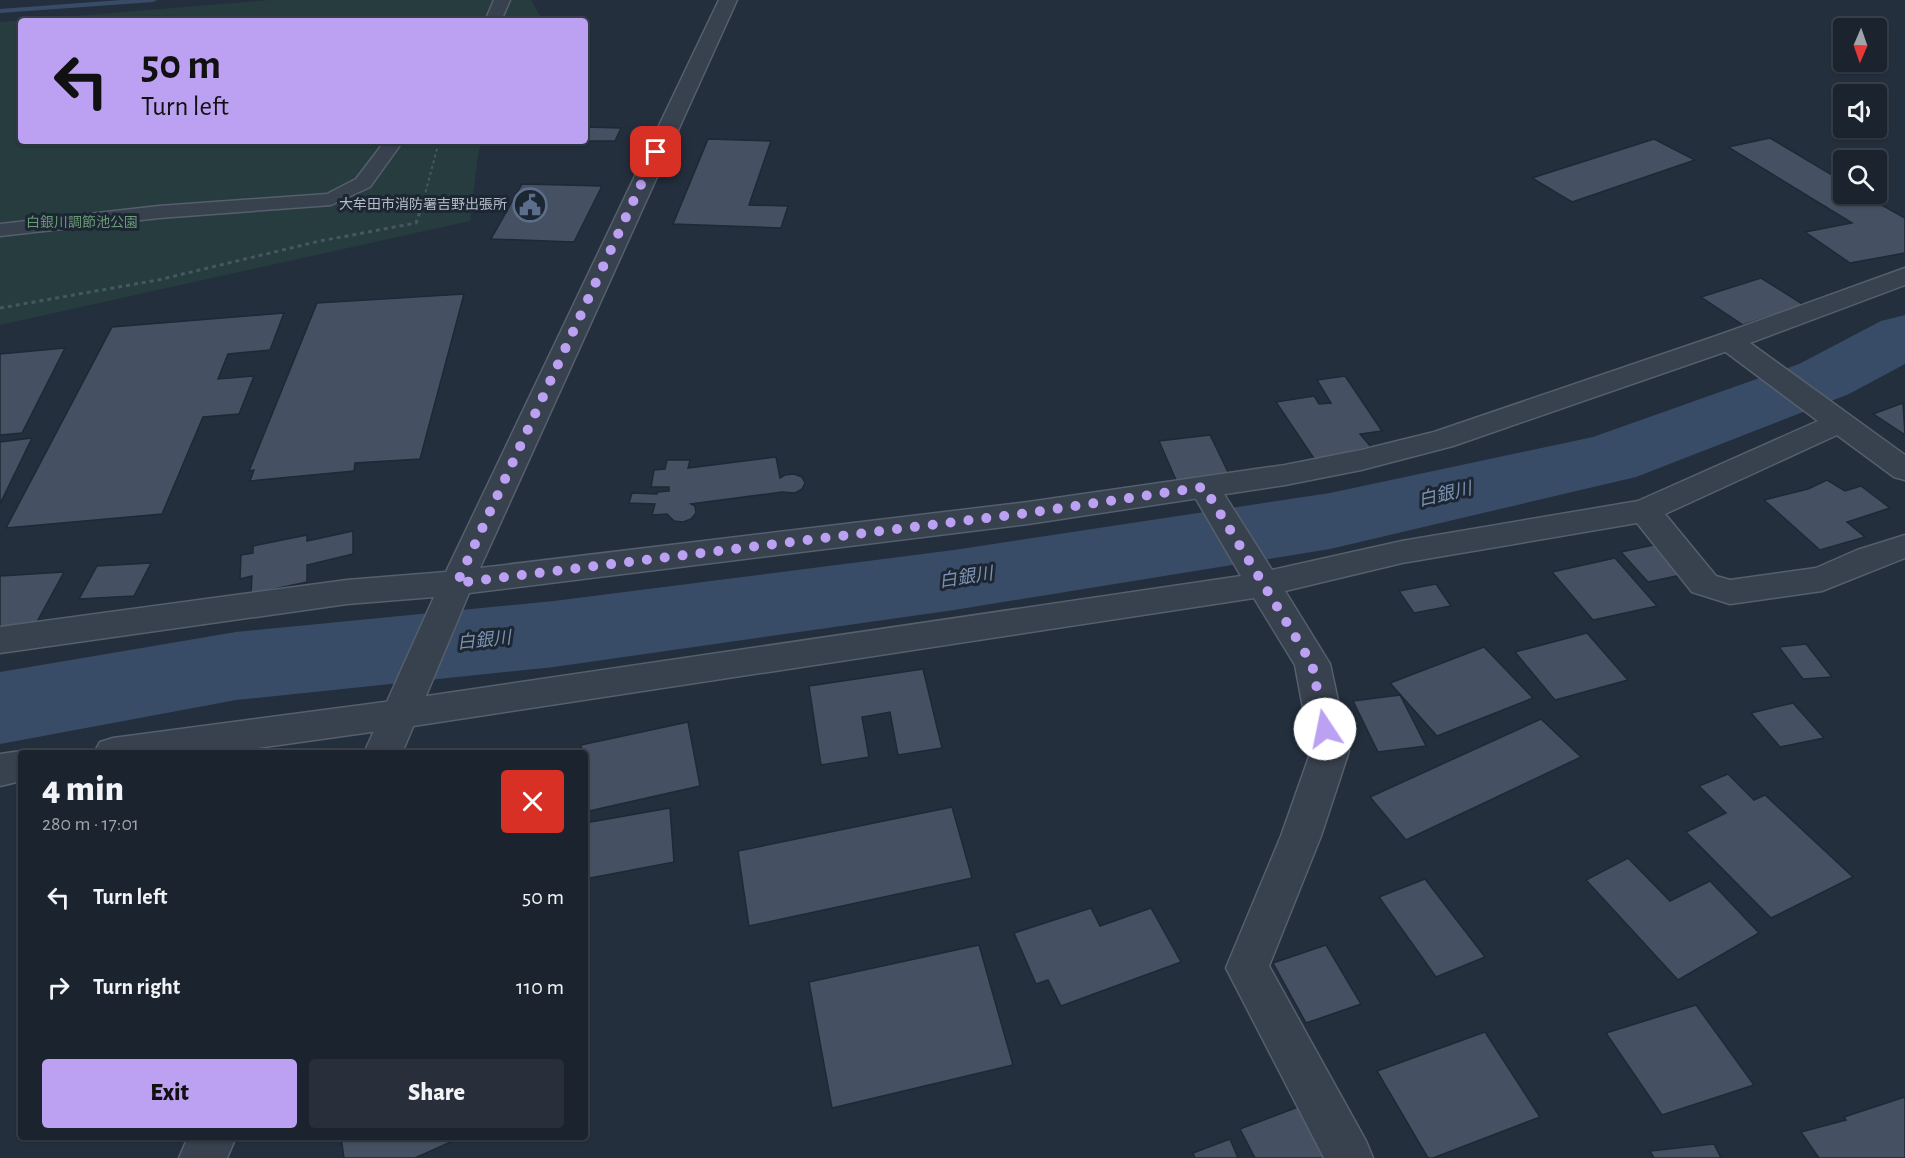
<!DOCTYPE html>
<html lang="en">
<head>
<meta charset="utf-8">
<style>
  :root { --surface:#1b232e; --page:#282f3a; --text:#f1f3f6; --muted:#a0a4aa; --line:#39404a; --accent:#bca0f2 }
  body { margin:0; font-family:"Alegreya Sans","Noto Sans JP",sans-serif; background:var(--page); color:var(--text); height:100vh; display:flex; flex-direction:column; font-size:22px; white-space:nowrap }
  * { box-sizing:border-box; margin:0 }
  p { font-size:20px; color:var(--muted) }
  .icon { flex:none; width:33px; height:33px; fill:none; stroke:currentColor; stroke-width:2; stroke-linecap:round; stroke-linejoin:round }
  .map { position:relative; flex:1; overflow:hidden }
  .drawer { position:absolute; left:18px; top:750px; width:570px; height:390px; display:flex; flex-direction:column; background:var(--surface); border-radius:6px; box-shadow:0 2px 4px #0004,0 0 0 2px var(--line) }
  .drawer>* { flex:none }
  .hud { position:absolute; left:18px; top:18px; width:570px; height:126px; border-radius:6px; box-shadow:0 2px 4px #0004,0 0 0 2px var(--line); background:#bca0f2; color:#111; overflow:hidden }
  .needle { width:39px; rotate:182deg }
  .controls { position:absolute; left:1833px; top:18px; display:grid; gap:12px }
  .controls a { display:grid; place-items:center; width:54px; height:54px; border-radius:6px; background:var(--surface); box-shadow:0 2px 4px #0004,0 0 0 2px var(--line); font-size:30px }
  .pin { position:absolute; display:grid; place-items:center; width:51px; height:51px; color:#fff; margin:-26px; border-radius:12px; box-shadow:0 3px 9px #0006 }
  .me { position:absolute; width:66px; margin:-33px; rotate:349deg; stroke-linejoin:round; filter:drop-shadow(0 0 4px #0008) }
  .turn { display:flex; align-items:center; gap:21px; height:126px; padding:0 24px; font-size:27px }
  .turn .icon { width:78px; height:78px; stroke-width:2.5 }
  .turn b { display:block; font-size:42px; line-height:51px }
  .round { display:grid; place-items:center; flex:none; width:63px; height:63px; border-radius:6px; background:var(--page) }
  .headline { display:flex; align-items:center; justify-content:space-between; height:102px; padding:0 24px }
  h1 { font-size:36px; font-weight:800; line-height:45px }
  .action { display:flex; gap:12px; margin-top:auto; padding:12px 24px }
  .action a { flex:1; height:69px; border-radius:6px; background:var(--accent); color:#111; font-size:24px; font-weight:800; line-height:69px; text-align:center }
  .action a+a { background:var(--page); color:var(--text) }
  ul { padding:0; list-style:none }
  li { display:flex; align-items:center; gap:18px; height:90px; padding:0 24px }
  li div { flex:1 }
  li b { display:block; font-size:22px }
  li em { font-style:normal }
  .map>svg:first-child { display:block }
</style>
</head>
<body>
<div class="map">
<svg width="1905" height="1158" viewBox="0 0 1905 1158">
  <rect width="100%" height="100%" fill="#242f3e"/>
  <polygon fill="#263c3f" points="270,0 531,0 543,21 21,21 21,141 482,141 478,154 470,221 0,325 0,22"/>
  <g fill="none" stroke-linecap="round" stroke-linejoin="round">
    <polygon fill="#394c67" fill-rule="evenodd" points="121,0 157,0 153,2 0,13 0,9"/>
    <polygon fill="#394c67" fill-rule="evenodd" points="1905,315 1905,364 1849,394 1636,477 1330,549 954,610 554,667 236,700 0,744 0,672 236,632 554,601 954,550 1330,493 1593,437 1799,364 1881,321"/>
  </g>
  <g fill="#455162" stroke="#1f2835" stroke-width="1.5">
    <polygon points="585,127 621,128 615,141 585,141"/>
    <polygon points="1770,138 1844,182 1844,194 1862,194 1905,218 1905,253 1850,263 1805,232 1852,223 1728,147"/>
    <polygon points="708,139 771,141 749,205 788,206 781,228 673,224"/>
    <polygon points="1654,139 1695,160 1572,202 1532,178"/>
    <polygon points="522,184 602,186 574,242 491,239"/>
    <polygon points="1761,278 1804,305 1743,325 1701,297"/>
    <polygon points="464,294 420,459 355,463 354,471 250,481 254,470 249,471 317,303"/>
    <polygon points="284,313 270,350 228,354 218,379 254,376 239,414 203,417 162,514 6,528 112,327"/>
    <polygon points="65,348 22,433 0,435 0,354"/>
    <polygon points="1345,376 1382,431 1360,434 1371,447 1315,460 1276,402 1314,396 1319,404 1331,403 1317,380"/>
    <polygon points="1903,403 1905,435 1873,414"/>
    <polygon points="1210,435 1229,474 1176,480 1159,441"/>
    <polygon points="32,438 0,504 0,442"/>
    <polygon points="776,457 780,478 785,475 794,474 802,477 805,483 802,489 795,493 782,492 691,504 695,506 696,513 691,519 683,522 674,521 667,514 652,515 655,504 629,503 632,493 657,494 658,492 669,491 669,487 651,487 654,470 665,469 667,460 690,460 688,468"/>
    <polygon points="1827,480 1845,491 1861,486 1890,508 1847,522 1865,537 1820,550 1764,500 1808,489"/>
    <polygon points="353,531 353,554 307,565 307,582 251,594 252,576 240,579 241,555 253,553 253,546 307,535 307,541"/>
    <polygon points="1658,544 1686,574 1648,582 1621,552"/>
    <polygon points="1615,558 1657,606 1593,620 1552,572"/>
    <polygon points="151,563 134,596 79,599 97,566"/>
    <polygon points="64,572 33,629 0,631 0,576"/>
    <polygon points="1436,584 1451,606 1414,613 1399,591"/>
    <polygon points="1587,633 1628,680 1555,700 1515,652"/>
    <polygon points="1806,644 1832,677 1803,679 1779,647"/>
    <polygon points="1484,647 1533,698 1437,736 1390,683"/>
    <polygon points="923,669 942,748 898,755 890,712 862,717 869,757 821,765 809,686"/>
    <polygon points="1400,695 1426,746 1378,752 1353,701"/>
    <polygon points="1793,703 1824,738 1780,747 1751,713"/>
    <polygon points="1541,719 1581,757 1406,840 1370,797"/>
    <polygon points="688,722 700,786 589,811 585,753 582,753 581,745"/>
    <polygon points="1728,774 1754,800 1765,795 1853,877 1771,918 1686,832 1726,813 1699,786"/>
    <polygon points="952,807 972,878 749,926 738,851"/>
    <polygon points="670,808 674,862 585,879 585,823"/>
    <polygon points="1628,858 1670,901 1710,881 1759,933 1678,980 1586,880"/>
    <polygon points="1425,879 1485,957 1436,977 1379,897"/>
    <polygon points="1091,908 1100,926 1151,908 1181,962 1061,1006 1048,980 1036,984 1014,933"/>
    <polygon points="979,945 1013,1065 832,1108 809,982"/>
    <polygon points="1326,945 1361,1004 1306,1023 1273,963"/>
    <polygon points="1696,1005 1754,1085 1662,1115 1606,1033"/>
    <polygon points="1485,1032 1540,1117 1433,1158 1428,1158 1377,1071"/>
    <polygon points="1905,1097 1905,1158 1819,1158 1801,1132 1846,1120 1844,1117"/>
    <polygon points="1298,1107 1326,1158 1255,1158 1240,1129"/>
    <polygon points="341,1137 462,1137 415,1158 344,1158"/>
    <polygon points="1230,1139 1238,1158 1195,1158 1193,1153"/>
    <polygon points="1714,1144 1721,1158 1654,1158 1650,1151"/>
  </g>
  <g fill="none" stroke-linecap="round" stroke-linejoin="round">
    <defs>
      <g id="service">
        <polygon points="494,0 510,0 501,21 485,21"/>
        <polygon points="385,141 403,141 370,187 331,205 159,218 0,236 0,224 159,206 327,194 356,179"/>
      </g>
      <g id="minor">
        <polygon points="1729,333 1739,335 1905,455 1905,480 1894,477 1837,435 1665,514 1716,576 1730,580 1816,568 1857,550 1905,535 1905,558 1822,591 1730,604 1692,592 1637,523 1402,563 1285,591 1330,664 1349,751 1321,836 1269,966 1366,1141 1373,1158 1324,1158 1226,968 1281,836 1311,751 1295,665 1254,598 400,728 222,753 94,753 100,742 113,738 400,700 1241,576 1189,487 1193,480 1204,477 1215,480 1272,570 1402,541 1638,501 1818,421 1719,347 1715,341 1719,335"/>
        <polygon points="21,751 28,753 21,753 21,781 0,786 0,754"/>
      </g>
      <g id="tertiary">
        <polygon points="719,0 737,0 480,568 1028,502 1285,465 1361,450 1434,432 1719,335 1905,268 1905,285 1739,347 1453,446 1361,470 1285,485 1028,524 469,593 402,753 364,753 434,597 347,604 0,653 0,627 347,580 446,572"/>
        <polygon points="188,1137 236,1137 227,1158 179,1158"/>
      </g>
    </defs>
    <use href="#service" stroke="#565f6c" stroke-width="3"/>
    <use href="#minor" stroke="#565f6c" stroke-width="3"/>
    <use href="#tertiary" stroke="#565f6c" stroke-width="3"/>
    <polyline stroke="#44595c" stroke-width="2" stroke-dasharray="3 3" stroke-linecap="butt" points="424,198 439,141"/>
    <polyline stroke="#44595c" stroke-width="3" stroke-dasharray="4 4" stroke-linecap="butt" points="0,308 158,280 320,241 416,223 425,197"/>
    <use href="#service" fill="#38414e" fill-rule="evenodd"/>
    <use href="#minor" fill="#38414e" fill-rule="evenodd"/>
    <use href="#tertiary" fill="#38414e" fill-rule="evenodd"/>
  </g>
  <g fill="none" stroke-linecap="round" stroke-linejoin="round">
    <polyline stroke="#bca0f2" stroke-width="10" stroke-dasharray="0 18" points="656,152 457,583 1028,513 1204,487 1312,664 1325,729"/>
  </g>
  <defs>
    <symbol id="civic-ring" viewBox="-11 -11 22 22"><circle r="9.5" fill="#1d2633" stroke="#5c6f8a" stroke-width="1.5"/><path d="M-.6-6.5H3V-4.5H.6V-3L4-1V1h2V6H-6V1h2V-1L-.6-3ZM-1.2 2.5V6h2.4V2.5Z" fill="#5c6f8a"/></symbol>
  </defs>
  <g fill-rule="evenodd">
    <use href="#civic-ring" x="511" y="186" width="38" height="38"/>
  </g>
  <g text-anchor="middle" dominant-baseline="central" stroke-width="6" stroke-linejoin="round" paint-order="stroke">
    <g font-size="14" fill="#b4bcc9" stroke="#1d2633" text-anchor="end">
      <text x="507" y="205">大牟田市消防署吉野出張所</text>
    </g>
    <g font-size="14" fill="#6b9a76" stroke="#1d2633">
      <text x="82" y="223">白銀川調節池公園</text>
    </g>
    <g font-size="18" font-style="italic" fill="#7c92b1" stroke="#1d2633">
      <text transform="translate(1445 495) rotate(-13)">白銀川</text>
      <text transform="translate(966 578) rotate(-9)">白銀川</text>
      <text transform="translate(484 641) rotate(-6)">白銀川</text>
    </g>
  </g>
</svg>
<div class="controls">
<a><svg class="needle" viewBox="-14 -14 28 28"><path d="M0-13l5 13h-10z" fill="#e53935"/><path d="M0 13l5-13h-10z" fill="#a0a4aa"/></svg></a>
<a><svg class="icon" aria-label="sound" viewBox="0 0 24 24"><path d="M4 9h4l5-4v14l-5-4H4zM17 9q2 3 0 6"/></svg></a>
<a><svg class="icon" aria-label="search" viewBox="0 0 24 24"><circle cx="10" cy="10" r="6"/><path d="M15 15l6 6"/></svg></a>
</div>
<div class="pin" style="left:656px;top:152px;background:#d93025"><svg class="icon" aria-label="arrive" viewBox="0 0 24 24"><path d="M6 21V4h12l-3 4 3 4H6"/></svg></div>
<svg class="me" style="left:1325px;top:729px" viewBox="-20 -20 40 40"><circle r="19" fill="#fff"/><path d="M0-13L10 11 0 6-10 11z" fill="#bca0f2"/></svg>
<div class="hud">
<div class="turn"><svg class="icon" aria-label="left" viewBox="0 0 24 24"><path d="M17 20v-9H6M10 6l-5 5 5 5"/></svg><div><b>50 m</b>Turn left</div></div>
</div>
<section class="drawer">
<div class="headline"><div><h1>4 min</h1><p>280 m · 17:01</p></div><a class="round" style="background:#d93025;color:#fff"><svg class="icon" aria-label="close" viewBox="0 0 24 24"><path d="M6 6l12 12M18 6L6 18"/></svg></a></div>
<ul>
<li><svg class="icon" aria-label="left" viewBox="0 0 24 24"><path d="M17 20v-9H6M10 6l-5 5 5 5"/></svg><div><b>Turn left</b></div><em>50 m</em></li>
<li><svg class="icon" aria-label="right" viewBox="0 0 24 24"><path d="M7 20v-9h11M14 6l5 5-5 5"/></svg><div><b>Turn right</b></div><em>110 m</em></li>
</ul>
<div class="action"><a>Exit</a><a>Share</a></div>
</section>
</div>
</body>
</html>
